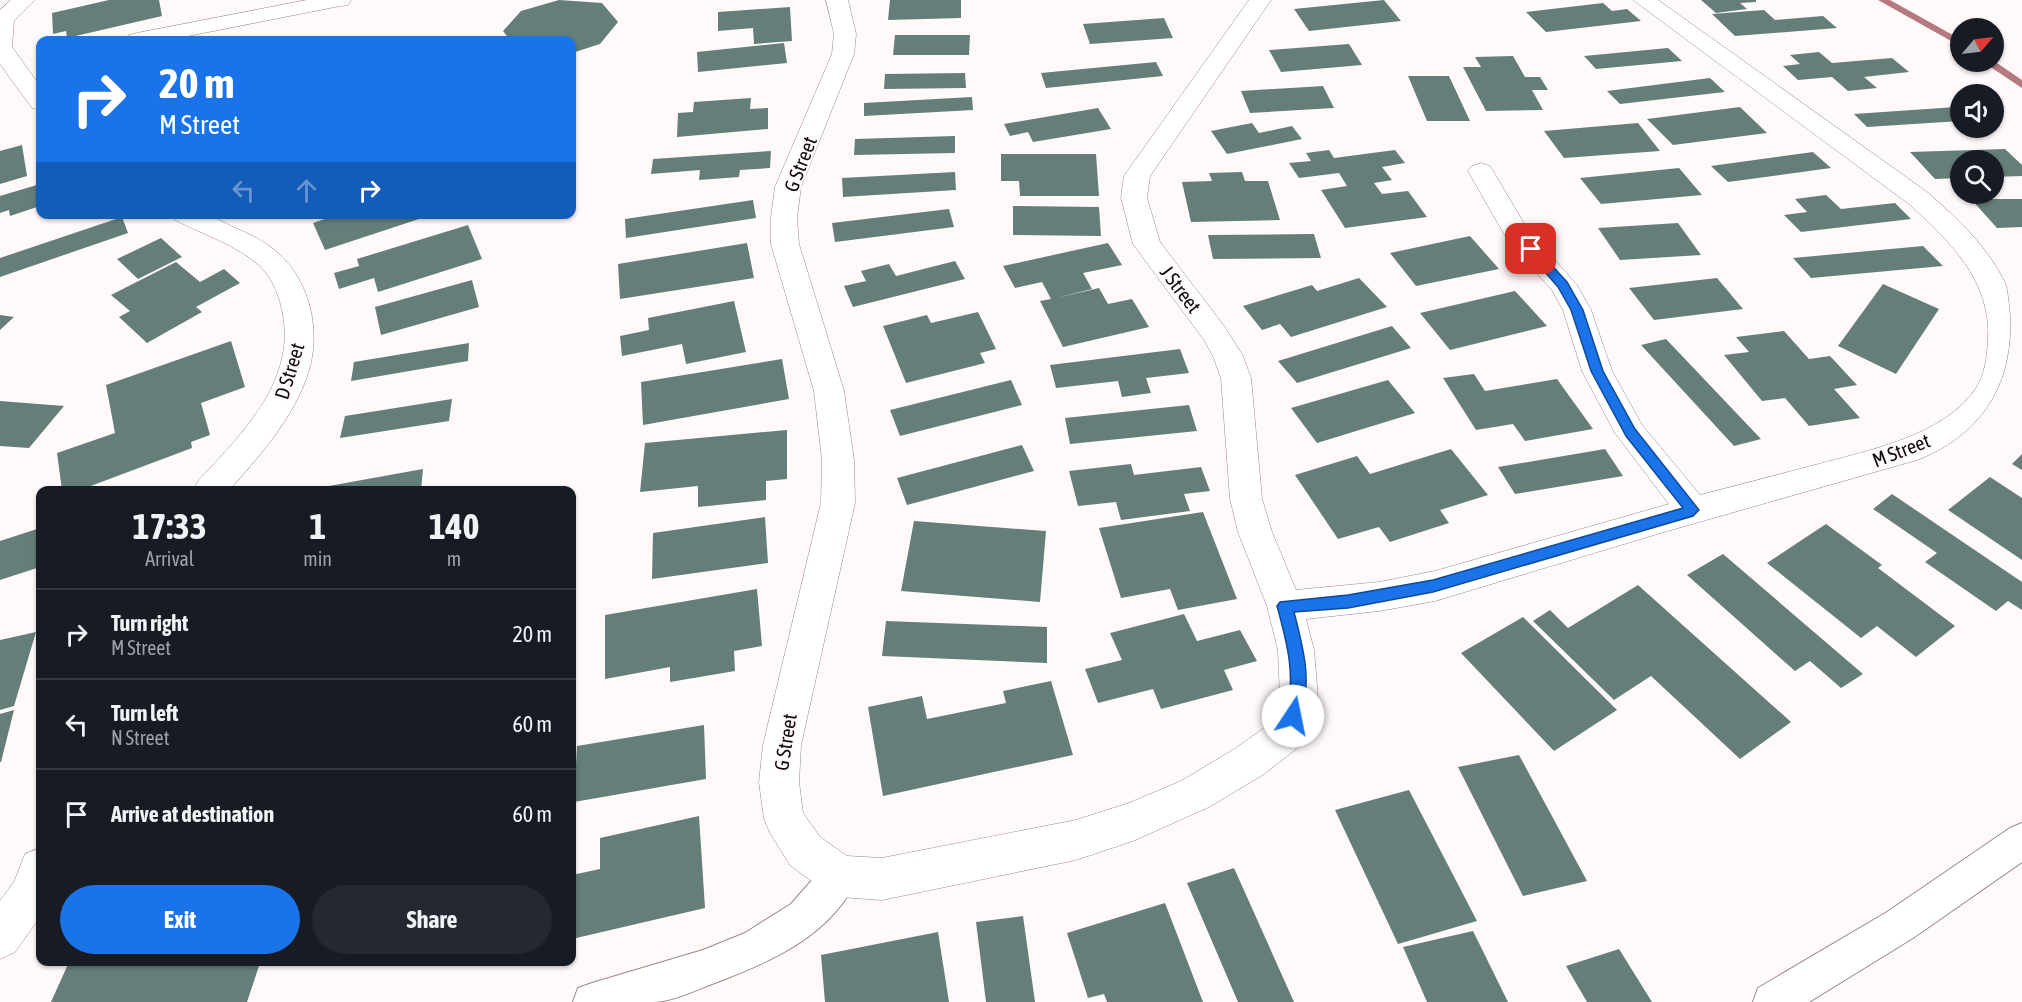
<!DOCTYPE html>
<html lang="en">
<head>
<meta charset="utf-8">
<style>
  :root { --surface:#171b24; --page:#242831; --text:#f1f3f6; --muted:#9ea1a6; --line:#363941; --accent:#1a73e8 }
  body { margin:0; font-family:"Asap Condensed",sans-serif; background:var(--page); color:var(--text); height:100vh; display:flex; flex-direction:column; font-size:22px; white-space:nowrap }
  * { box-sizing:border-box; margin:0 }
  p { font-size:20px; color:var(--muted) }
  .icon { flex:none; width:33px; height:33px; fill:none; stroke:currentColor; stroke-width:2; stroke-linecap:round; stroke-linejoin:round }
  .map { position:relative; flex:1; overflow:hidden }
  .details { position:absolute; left:36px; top:486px; width:540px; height:480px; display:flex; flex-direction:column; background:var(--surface); border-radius:12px; box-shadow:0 2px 4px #0004 }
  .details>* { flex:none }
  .hud { position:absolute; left:36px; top:36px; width:540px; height:183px; border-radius:12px; box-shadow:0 2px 4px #0004; background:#1a73e8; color:#fff; overflow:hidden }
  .needle { width:39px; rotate:62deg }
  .buttons { position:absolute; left:1950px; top:18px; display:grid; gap:12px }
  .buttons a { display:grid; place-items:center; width:54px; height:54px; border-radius:50%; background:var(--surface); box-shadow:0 2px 4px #0004; font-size:30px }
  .pin { position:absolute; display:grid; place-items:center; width:51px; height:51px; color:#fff; margin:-26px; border-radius:12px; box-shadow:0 3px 9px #0006 }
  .me { position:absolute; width:66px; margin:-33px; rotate:11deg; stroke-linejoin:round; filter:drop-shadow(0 0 4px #0008) }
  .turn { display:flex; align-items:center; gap:21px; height:126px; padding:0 24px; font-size:27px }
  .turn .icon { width:78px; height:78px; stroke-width:2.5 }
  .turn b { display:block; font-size:42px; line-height:51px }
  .lanes { display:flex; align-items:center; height:57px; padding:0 24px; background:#0003; justify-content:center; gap:30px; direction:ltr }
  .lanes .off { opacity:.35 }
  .eta { display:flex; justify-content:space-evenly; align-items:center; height:102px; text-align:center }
  .eta b { font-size:36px; font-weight:700; line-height:42px }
  .cta { display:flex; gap:12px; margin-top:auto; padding:12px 24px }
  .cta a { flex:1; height:69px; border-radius:36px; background:var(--accent); color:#fff; font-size:24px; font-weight:700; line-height:69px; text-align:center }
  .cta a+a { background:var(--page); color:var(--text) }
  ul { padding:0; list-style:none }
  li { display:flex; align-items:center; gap:18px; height:90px; padding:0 24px; border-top:2px solid var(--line) }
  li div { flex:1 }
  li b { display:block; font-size:22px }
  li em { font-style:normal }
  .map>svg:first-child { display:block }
</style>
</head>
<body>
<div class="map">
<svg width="2022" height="1002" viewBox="0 0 2022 1002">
  <rect width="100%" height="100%" fill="#fff9fa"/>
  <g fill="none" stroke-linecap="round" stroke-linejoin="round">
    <g fill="#b6797f" fill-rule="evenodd">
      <polygon points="1878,0 1890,0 1960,39 1960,46"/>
      <polygon points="1994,61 2022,80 2022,88 1983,62"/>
    </g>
  </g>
  <g fill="#657e79">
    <polygon points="109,0 159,0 162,16 67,38 66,31 53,34 52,13"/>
    <polygon points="559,0 602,3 618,22 600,44 572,53 572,40 510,40 503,31 521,11"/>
    <polygon points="890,0 961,0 961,18 888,20"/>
    <polygon points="1384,0 1401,21 1309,31 1294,9"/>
    <polygon points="1701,0 1756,0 1756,2 1740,3 1747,9 1716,13"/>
    <polygon points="1603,3 1612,11 1627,9 1641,21 1546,32 1526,12"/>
    <polygon points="790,7 792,41 754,44 753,28 718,31 718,12"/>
    <polygon points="1764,10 1775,20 1823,16 1837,28 1735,36 1712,14"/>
    <polygon points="1164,18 1173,38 1090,44 1083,24"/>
    <polygon points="895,35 970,35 969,55 893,55"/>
    <polygon points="784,43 787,63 698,72 697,52"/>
    <polygon points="1349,44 1362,65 1281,72 1269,50"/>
    <polygon points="1668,48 1682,61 1596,69 1584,56"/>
    <polygon points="1819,52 1832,63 1892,58 1909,72 1864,77 1877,88 1848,91 1832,77 1798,80 1783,66 1800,64 1790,55"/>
    <polygon points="1513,56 1525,77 1540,77 1548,90 1532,90 1543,110 1486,111 1463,67 1481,67 1475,57"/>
    <polygon points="1156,62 1163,76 1046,88 1041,73"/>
    <polygon points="965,73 966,88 884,89 885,74"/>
    <polygon points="1408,76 1449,76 1470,121 1427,121"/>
    <polygon points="1710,78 1725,92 1620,104 1607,91"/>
    <polygon points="1323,86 1334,108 1250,113 1241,91"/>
    <polygon points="972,97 973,110 864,116 864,103"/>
    <polygon points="751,98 750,109 768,108 768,129 677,137 678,113 693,112 694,102"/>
    <polygon points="1740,107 1767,133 1673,145 1647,119"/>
    <polygon points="1956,107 1960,111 1960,121 1867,127 1854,114"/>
    <polygon points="1098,108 1111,129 1033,142 1028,132 1010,136 1004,124"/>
    <polygon points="1252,123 1259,133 1292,126 1302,139 1227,154 1211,131"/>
    <polygon points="1638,123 1660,151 1564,158 1544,131"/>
    <polygon points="955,136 955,153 854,155 855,139"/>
    <polygon points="22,145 27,176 0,184 0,151"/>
    <polygon points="2005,149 2022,165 2022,176 1994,177 1994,160 1960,160 1960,178 1935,179 1910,152"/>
    <polygon points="1329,150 1334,158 1395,150 1405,163 1382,167 1392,180 1374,183 1382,194 1408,191 1427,217 1345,228 1321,190 1347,186 1339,173 1299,178 1289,163 1311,161 1306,153"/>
    <polygon points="771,151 770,168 740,170 739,177 699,180 700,170 651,174 653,159"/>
    <polygon points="1813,152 1831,168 1728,182 1711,166"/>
    <polygon points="1001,154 1096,154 1099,196 1020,196 1019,181 1001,181"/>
    <polygon points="1679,168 1702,195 1601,204 1580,178"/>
    <polygon points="955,172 956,190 843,197 842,178"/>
    <polygon points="1242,172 1245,181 1268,181 1280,220 1191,222 1182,182 1212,181 1209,173"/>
    <polygon points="40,184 40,206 10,216 9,210 0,213 0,196"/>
    <polygon points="1826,195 1841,209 1895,203 1911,219 1801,232 1784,215 1807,212 1795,199"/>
    <polygon points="1971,199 2022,199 2022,227 1997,228"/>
    <polygon points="753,200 756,218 626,238 625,219"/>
    <polygon points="1013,206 1099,207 1101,236 1013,235"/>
    <polygon points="949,209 954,227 835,242 832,223"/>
    <polygon points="339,214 431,214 431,215 325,250 313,223"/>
    <polygon points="122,217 128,233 0,277 0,258"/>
    <polygon points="1678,223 1701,255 1620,260 1598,228"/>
    <polygon points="468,225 482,259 378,292 374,278 339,289 334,273 359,266 357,259"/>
    <polygon points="1314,234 1321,258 1213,259 1208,235"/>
    <polygon points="1470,236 1499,269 1416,286 1390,253"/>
    <polygon points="161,238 182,257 138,279 117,259"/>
    <polygon points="747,243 754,278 620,299 618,264"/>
    <polygon points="1108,243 1122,265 1083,273 1092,289 1056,298 1099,288 1108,304 1132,299 1149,327 1063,347 1040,301 1051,299 1042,282 1015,288 1003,266"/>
    <polygon points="1923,246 1943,266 1811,278 1793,258"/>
    <polygon points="955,261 965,279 853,307 844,286 866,281 861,271 889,264 896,276"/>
    <polygon points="176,262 200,282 224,269 240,283 196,307 202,312 147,343 119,317 130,311 111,295"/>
    <polygon points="1359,278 1387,307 1291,337 1280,324 1262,330 1243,306 1312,285 1317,291"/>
    <polygon points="1717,278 1743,309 1654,320 1629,288"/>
    <polygon points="472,280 479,307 381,335 375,307"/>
    <polygon points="1883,284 1939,309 1896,374 1838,346"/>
    <polygon points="1515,291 1547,326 1450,350 1420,313"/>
    <polygon points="734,301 746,352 686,364 682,344 622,356 620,336 649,330 648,318"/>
    <polygon points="978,312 996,349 980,353 985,363 906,383 883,326 927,315 931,323"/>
    <polygon points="0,315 14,317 0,330"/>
    <polygon points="1392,326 1411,348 1297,383 1278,361"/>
    <polygon points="1784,331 1809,359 1830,356 1857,385 1834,389 1860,418 1809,426 1785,398 1762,401 1724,355 1749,352 1736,337"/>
    <polygon points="1666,339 1761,439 1734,446 1641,345"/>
    <polygon points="231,341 245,387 201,403 210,435 191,442 192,448 80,490 62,490 57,453 115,433 106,385"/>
    <polygon points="469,343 468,361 351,381 354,362"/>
    <polygon points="1180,349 1189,373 1146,378 1151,393 1122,397 1118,381 1056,388 1050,365"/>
    <polygon points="782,359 789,399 643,425 641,382"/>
    <polygon points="1474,374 1485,391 1557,379 1593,429 1525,441 1513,424 1476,430 1443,378"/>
    <polygon points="1011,380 1022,405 900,436 890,410"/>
    <polygon points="1388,380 1415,413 1317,443 1291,408"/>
    <polygon points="452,399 449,421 340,438 345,416"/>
    <polygon points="0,401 64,406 29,448 0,446"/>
    <polygon points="1189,405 1197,431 1070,444 1065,418"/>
    <polygon points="787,430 787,479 766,481 766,500 698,507 698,486 640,492 645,443"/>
    <polygon points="1022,445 1034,471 907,505 897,478"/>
    <polygon points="1451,449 1488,495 1440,510 1449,523 1390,542 1379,527 1338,539 1295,475 1357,456 1370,474"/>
    <polygon points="1605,449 1623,476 1515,494 1498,467"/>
    <polygon points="2022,454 2022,470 2012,464"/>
    <polygon points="1131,464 1134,475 1201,467 1210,491 1184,494 1190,511 1121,520 1116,502 1078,506 1069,471"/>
    <polygon points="423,469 421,490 312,490 312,489"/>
    <polygon points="1990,477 2022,498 2022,560 1948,510"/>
    <polygon points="1892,494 2022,582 2022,610 2008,601 1996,611 1925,562 1937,553 1873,509"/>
    <polygon points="1203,512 1237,599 1178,610 1170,589 1121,598 1099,528"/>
    <polygon points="765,517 768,563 652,579 653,533"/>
    <polygon points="914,521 1046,531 1040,602 901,591"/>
    <polygon points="1826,524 1882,565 1878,568 1955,626 1916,657 1877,626 1861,638 1767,563"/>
    <polygon points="40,528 40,567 0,580 0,541"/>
    <polygon points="1723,554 1863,674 1841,688 1810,661 1795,671 1687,575"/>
    <polygon points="1638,585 1791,722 1740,759 1651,676 1614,700 1533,621 1550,610 1568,628"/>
    <polygon points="757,589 762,646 734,651 735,671 670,682 670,667 605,679 605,615"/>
    <polygon points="1184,614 1197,641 1240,630 1257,661 1224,670 1233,690 1161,709 1153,689 1098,703 1085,669 1122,660 1110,633"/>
    <polygon points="1523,617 1617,710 1554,751 1461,653"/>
    <polygon points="886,621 1047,627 1047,663 882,656"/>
    <polygon points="36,632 14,706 0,710 0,640"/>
    <polygon points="1051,681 1073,755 883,796 868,707 922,696 927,719 1006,703 1003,691"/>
    <polygon points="14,710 1,762 0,762 0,714"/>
    <polygon points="704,725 706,779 574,802 577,746"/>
    <polygon points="1519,755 1587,881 1523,896 1458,767"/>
    <polygon points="1409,790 1477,921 1398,944 1335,810"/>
    <polygon points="699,816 705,908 572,939 572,875 600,869 600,838"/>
    <polygon points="1234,868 1294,1002 1238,1002 1187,883"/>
    <polygon points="1165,903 1203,1002 1107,1002 1104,994 1088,998 1067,933"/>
    <polygon points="1023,916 1035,1002 986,1002 976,922"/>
    <polygon points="1473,931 1508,1002 1427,1002 1403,947"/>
    <polygon points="938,932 949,1002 825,1002 821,955"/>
    <polygon points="1619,949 1652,1002 1587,1002 1566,966"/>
    <polygon points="69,962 231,962 230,965 260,963 247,1002 51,1002"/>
  </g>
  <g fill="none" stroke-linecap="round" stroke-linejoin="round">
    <defs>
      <g id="service">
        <polygon points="2022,823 2022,862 1913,938 1809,1002 1753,1002 1758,988 1887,912 2010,828"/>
        <path d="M 840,858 L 853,863 L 858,876 C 833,936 768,963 712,984 C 694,991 673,1001 655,1002 C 628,1002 600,1002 573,1002 L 578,988 L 592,983 L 703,950 L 745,933 L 791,904 L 827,863 Z"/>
      </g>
      <g id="minor">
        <polygon points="11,0 35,0 14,21 12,47 40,86 40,110 32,108 0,64 0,10"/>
        <polygon points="307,0 351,0 348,5 340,6 168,40 126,40 129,35 137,33"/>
        <path d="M 826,0 L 848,0 L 856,34 L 854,54 L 801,187 L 797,217 L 799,244 L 844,391 L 854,460 L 855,503 L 801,745 L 799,782 L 803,813 L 820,837 L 847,856 L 882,858 L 1076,820 L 1129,803 L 1181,781 L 1236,748 L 1271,723 L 1280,698 L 1278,650 L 1267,606 L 1238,532 L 1230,499 L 1221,378 L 1213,356 L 1204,340 L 1133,244 L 1121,198 L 1124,176 L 1249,0 L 1271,0 L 1150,176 L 1147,198 L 1160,242 L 1224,326 L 1243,356 L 1251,378 L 1262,499 L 1272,532 L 1296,590 L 1379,582 L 1435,571 L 1669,504 L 1615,433 L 1582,371 L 1563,310 L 1552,290 L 1508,241 L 1468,171 L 1472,166 L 1481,163 L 1490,166 L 1528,230 L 1577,285 L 1591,310 L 1612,371 L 1642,425 L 1700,495 C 1738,485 1777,475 1815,465 C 1866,451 1945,436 1976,388 C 1985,375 1987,356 1988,340 C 1992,281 1949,240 1909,204 L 1633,0 L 1658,0 L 1927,192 C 1958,219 1989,248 2006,285 C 2022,367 1992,431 1917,460 L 1664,532 L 1435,601 L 1379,611 L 1306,619 L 1314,650 L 1318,698 L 1300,746 L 1264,774 L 1209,807 L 1133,841 L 1076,860 L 882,900 L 840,897 L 825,891 L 790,865 L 770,833 L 764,819 L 759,782 L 763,745 L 821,503 L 822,460 L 814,391 L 771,244 L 771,217 L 775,187 L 832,54 L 834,34 Z"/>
        <path d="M 171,214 C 182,214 197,212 208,215 C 216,218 225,223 233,227 C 249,234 267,242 280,255 C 314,287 322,340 305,382 C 289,423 258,458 229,490 L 194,490 L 198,481 C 241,435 295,383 283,315 C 280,297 273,279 260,266 C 237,245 202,234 175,220 Z"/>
        <polygon points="40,848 40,917 15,952 0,959 0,901 14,882 25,854"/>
      </g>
    </defs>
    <use href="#service" stroke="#9f8788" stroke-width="2"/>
    <use href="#minor" stroke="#9f8788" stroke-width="1"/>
    <use href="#service" fill="#fff" fill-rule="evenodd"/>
    <use href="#minor" fill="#fff" fill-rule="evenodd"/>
  </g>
  <path fill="#1a73e8" stroke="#114b97" stroke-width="1.5" d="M 1531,246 L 1535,247 L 1567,282 L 1583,310 L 1603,371 L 1635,429 L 1699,510 L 1693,516 L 1433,592 L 1348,608 L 1294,612 C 1303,647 1314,686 1298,721 L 1293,723 L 1287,721 L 1285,716 C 1297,679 1287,642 1277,606 L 1280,602 L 1348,595 L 1433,580 L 1683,508 L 1626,436 L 1591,371 L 1571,310 L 1558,287 L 1525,249 Z"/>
  <g text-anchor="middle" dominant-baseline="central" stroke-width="4.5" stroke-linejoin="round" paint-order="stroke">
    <g font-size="20" fill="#130a0b" stroke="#fff9fa">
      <text transform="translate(800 164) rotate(-69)">G Street</text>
      <text transform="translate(1181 289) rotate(53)">J Street</text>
      <text transform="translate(289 371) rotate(-73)">D Street</text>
      <text transform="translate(1901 450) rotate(-21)">M Street</text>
      <text transform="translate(785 742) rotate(-81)">G Street</text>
    </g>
  </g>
</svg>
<div class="buttons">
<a><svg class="needle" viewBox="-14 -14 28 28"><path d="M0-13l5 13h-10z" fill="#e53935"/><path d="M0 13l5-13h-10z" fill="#9ea1a6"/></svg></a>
<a><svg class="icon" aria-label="sound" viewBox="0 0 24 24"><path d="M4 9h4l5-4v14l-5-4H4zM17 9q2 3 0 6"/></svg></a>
<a><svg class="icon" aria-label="search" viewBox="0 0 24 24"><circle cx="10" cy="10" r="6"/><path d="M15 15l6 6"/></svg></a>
</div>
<div class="pin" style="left:1531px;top:249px;background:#d93025"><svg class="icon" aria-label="arrive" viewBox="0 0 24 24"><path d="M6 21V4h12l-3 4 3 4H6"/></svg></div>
<svg class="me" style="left:1293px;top:716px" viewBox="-20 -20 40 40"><circle r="19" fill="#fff"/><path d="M0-13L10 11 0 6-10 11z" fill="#1a73e8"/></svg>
<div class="hud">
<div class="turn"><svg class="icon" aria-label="right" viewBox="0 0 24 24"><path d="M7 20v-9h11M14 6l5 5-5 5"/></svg><div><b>20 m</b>M Street</div></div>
<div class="lanes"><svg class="icon off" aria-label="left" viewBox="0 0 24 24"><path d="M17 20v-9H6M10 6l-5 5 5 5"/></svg><svg class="icon off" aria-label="ahead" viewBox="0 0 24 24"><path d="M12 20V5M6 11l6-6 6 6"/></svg><svg class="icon" aria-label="right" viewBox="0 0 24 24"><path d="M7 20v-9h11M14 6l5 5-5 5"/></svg></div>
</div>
<section class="details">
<div class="eta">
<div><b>17:33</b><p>Arrival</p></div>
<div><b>1</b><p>min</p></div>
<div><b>140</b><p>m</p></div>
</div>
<ul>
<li><svg class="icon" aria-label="right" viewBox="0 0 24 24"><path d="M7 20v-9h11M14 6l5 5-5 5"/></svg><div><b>Turn right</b><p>M Street</p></div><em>20 m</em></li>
<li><svg class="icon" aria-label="left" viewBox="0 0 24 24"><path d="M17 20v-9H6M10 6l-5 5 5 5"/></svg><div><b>Turn left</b><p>N Street</p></div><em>60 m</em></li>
<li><svg class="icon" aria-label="arrive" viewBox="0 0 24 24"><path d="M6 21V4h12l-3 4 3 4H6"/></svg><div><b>Arrive at destination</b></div><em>60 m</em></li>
</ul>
<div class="cta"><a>Exit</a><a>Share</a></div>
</section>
</div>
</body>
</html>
